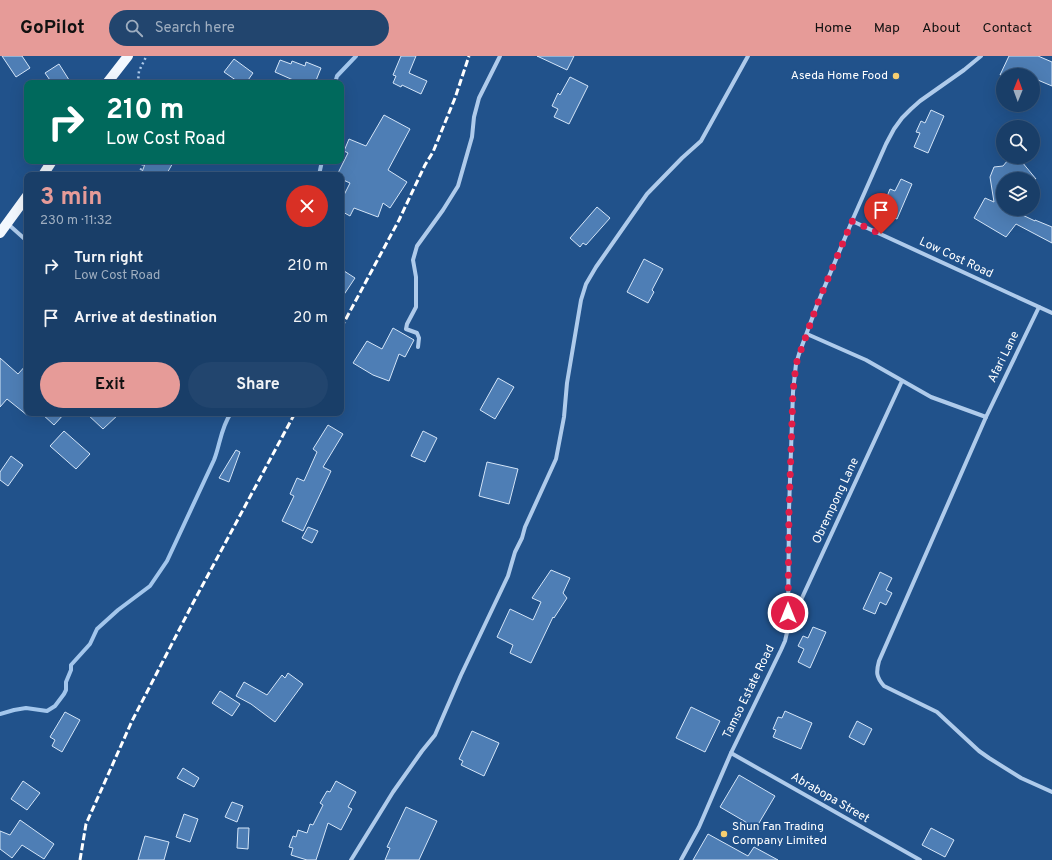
<!DOCTYPE html>
<html lang="en">
<head>
<meta charset="utf-8">
<style>
  :root { --surface:#193e68; --page:#22456e; --text:#f1f3f6; --muted:#9faec0; --line:#37577c; --accent:#e69b98 }
  body { margin:0; font-family:Overpass,sans-serif; background:var(--page); color:var(--text); height:100vh; display:flex; flex-direction:column; font-size:15px; white-space:nowrap }
  * { box-sizing:border-box; margin:0 }
  p { font-size:13px; color:var(--muted) }
  .icon { flex:none; width:22px; height:22px; fill:none; stroke:currentColor; stroke-width:2; stroke-linecap:round; stroke-linejoin:round }
  .map { position:relative; flex:1; overflow:hidden }
  .side { position:absolute; left:24px; top:116px; width:320px; height:244px; display:flex; flex-direction:column; background:var(--surface); border-radius:8px; box-shadow:0 4px 16px #0002,0 0 0 1px var(--line) }
  .side>* { flex:none }
  .banner { position:absolute; left:24px; top:24px; width:320px; height:84px; border-radius:8px; box-shadow:0 4px 16px #0002,0 0 0 1px var(--line); background:#00695c; color:#fff; overflow:hidden }
  .needle { width:26px; rotate:1deg }
  .buttons { position:absolute; left:996px; top:12px; display:grid; gap:8px }
  .buttons a { display:grid; place-items:center; width:44px; height:44px; border-radius:50%; background:var(--surface); box-shadow:0 4px 16px #0002,0 0 0 1px var(--line); font-size:20px }
  .pin { position:absolute; display:grid; place-items:center; width:34px; height:34px; color:#fff; margin:-41px -17px; border-radius:50% 50% 50% 0; rotate:-45deg; box-shadow:0 0 4px #0007 }
  .pin .icon { rotate:45deg }
  .me { position:absolute; width:44px; margin:-22px; rotate:0deg; stroke-linejoin:round; filter:drop-shadow(0 0 3px #0008) }
  .turn { display:flex; align-items:center; gap:14px; height:84px; padding:0 16px; font-size:18px }
  .turn .icon { width:52px; height:52px; stroke-width:2.5 }
  .turn b { display:block; font-size:28px; line-height:34px }
  .round { display:grid; place-items:center; flex:none; width:42px; height:42px; border-radius:21px; background:var(--page) }
  .head { display:flex; align-items:center; justify-content:space-between; height:68px; padding:0 16px }
  h1 { font-size:24px; font-weight:700; line-height:30px; color:var(--accent) }
  .cta { display:flex; gap:8px; margin-top:auto; padding:8px 16px }
  .cta a { flex:1; height:46px; border-radius:24px; background:var(--accent); color:#111; font-size:16px; font-weight:700; line-height:46px; text-align:center }
  .cta a+a { background:var(--page); color:var(--text) }
  ul { padding:0; list-style:none }
  li { display:flex; align-items:center; gap:12px; height:52px; padding:0 16px }
  li div { flex:1 }
  li b { display:block; font-size:15px }
  li em { font-style:normal }
  header { display:flex; align-items:center; gap:24px; box-sizing:border-box; height:56px; padding:0 20px; background:var(--accent); color:#111 }
  header strong { font-size:19px }
  nav { display:flex; gap:22px; margin-inline-start:auto; font-size:14px }
  .search { width:280px; height:36px; background:var(--page); display:flex; align-items:center; gap:10px; box-sizing:border-box; padding:0 14px; border-radius:22px; color:var(--muted); font-size:15px }
  .map>svg:first-child { display:block }
</style>
</head>
<body>
<header>
<strong>GoPilot</strong>
<div class="search"><svg class="icon" aria-label="search" viewBox="0 0 24 24"><circle cx="10" cy="10" r="6"/><path d="M15 15l6 6"/></svg>Search here</div>
<nav><a>Home</a><a>Map</a><a>About</a><a>Contact</a></nav>
</header>
<div class="map">
<svg width="1052" height="804" viewBox="0 0 1052 804">
  <rect width="100%" height="100%" fill="#21528b"/>
  <g fill="none" stroke-linecap="round" stroke-linejoin="round">
    <g stroke="#a3c6ec" stroke-width="4">
      <polyline points="335,27 337,20 356,0"/>
      <polyline points="319,119 322,105"/>
      <path d="M 0,658 L 14,654 L 26,652 L 47,655 L 55,650 L 64,638 L 66,634 L 66,626 L 71,614 L 71,609 L 90,588 L 97,573 L 118,554 L 150,530 L 167,505 L 214,404 C 220,389 221,371 231,357"/>
    </g>
  </g>
  <g fill="#4e7eb5" stroke="#d4e5f8">
    <polygon points="2,0 22,0 30,12 16,21"/>
    <polygon points="401,0 416,0 409,17 427,25 421,38 402,29 401,31 393,27 396,20 393,19"/>
    <polygon points="537,0 574,0 567,14"/>
    <polygon points="1009,0 1038,0 1052,6 1052,30 1033,22 1033,19 1000,19"/>
    <polygon points="234,3 253,17 246,27 240,27 224,16"/>
    <polygon points="280,4 291,8 292,5 305,10 306,6 321,12 315,27 300,27 275,16"/>
    <polygon points="59,8 71,27 52,27 45,17"/>
    <polygon points="570,21 588,30 569,68 554,61 558,53 552,50 558,37 560,39"/>
    <polygon points="931,54 944,60 928,97 914,91 920,77 916,76 921,65 925,67"/>
    <polygon points="384,59 410,73 388,114 407,126 390,152 383,147 378,161 354,152 350,160 341,155 341,145 350,127 341,123 341,119 337,119 348,97 344,95 349,83 366,90"/>
    <polygon points="1008,104 1022,106 1036,123 1003,123 1003,153 1010,153 1035,165 1035,164 1052,171 1052,187 1016,168 1006,181 974,162 985,142 994,146 990,121 994,111 1003,110"/>
    <polygon points="146,105 174,105 166,119 141,119"/>
    <polygon points="901,123 912,128 897,163 885,158 891,145 886,143 890,133 895,135"/>
    <polygon points="597,151 610,162 586,189 583,187 580,191 570,182"/>
    <polygon points="644,203 663,213 652,234 654,236 648,247 627,236"/>
    <polygon points="341,213 355,222 341,243"/>
    <polygon points="393,272 414,284 405,301 399,298 389,325 373,319 353,307 367,285 382,293"/>
    <polygon points="0,302 18,318 27,308 27,359 7,343 0,351"/>
    <polygon points="498,322 514,331 495,363 480,354"/>
    <polygon points="41,357 65,357 54,369"/>
    <polygon points="86,357 120,357 103,373"/>
    <polygon points="328,369 343,378 323,411 331,415 303,475 282,465 294,440 290,438 297,422 304,425 317,396 313,393"/>
    <polygon points="64,375 90,398 76,413 50,390"/>
    <polygon points="423,375 437,382 425,406 411,400"/>
    <polygon points="236,394 240,396 229,426 219,422"/>
    <polygon points="11,400 23,409 8,430 0,424 0,416"/>
    <polygon points="487,406 518,413 509,448 479,440"/>
    <polygon points="308,471 318,475 312,487 302,482"/>
    <polygon points="551,514 570,522 563,537 567,542 554,562 553,561 531,607 510,597 513,589 497,581 510,553 533,564 541,546 532,542"/>
    <polygon points="880,516 892,522 886,534 892,537 886,549 880,546 875,558 863,553"/>
    <polygon points="813,571 826,576 810,612 798,606 804,593 798,590 803,580 808,582"/>
    <polygon points="288,617 303,628 275,666 251,648 236,640 244,626 267,639 282,619 285,622"/>
    <polygon points="220,635 240,648 232,660 212,647"/>
    <polygon points="691,651 720,665 705,696 676,682"/>
    <polygon points="785,655 812,667 801,693 773,681 776,674 773,673 778,661 782,662"/>
    <polygon points="65,656 80,664 62,696 52,690 55,684 50,681"/>
    <polygon points="857,665 872,673 864,689 849,681"/>
    <polygon points="472,675 499,687 484,720 461,709 463,705 459,703"/>
    <polygon points="183,712 199,722 194,731 177,722"/>
    <polygon points="739,719 775,740 756,772 720,751"/>
    <polygon points="23,725 40,737 27,754 11,743"/>
    <polygon points="336,725 356,736 348,751 352,753 341,774 328,767 316,804 307,804 291,799 293,792 289,791 293,780 296,781 298,774 307,777 310,768 313,769 323,749 320,747 327,735 330,736"/>
    <polygon points="232,746 243,750 237,766 225,761"/>
    <polygon points="406,751 437,765 419,804 385,804 390,792 387,791"/>
    <polygon points="184,758 198,763 190,786 176,781"/>
    <polygon points="20,764 54,788 44,803 22,789 12,802 0,793 0,775 10,779"/>
    <polygon points="238,772 249,772 248,793 237,792"/>
    <polygon points="931,772 954,784 945,801 922,789"/>
    <polygon points="708,778 748,800 754,791 778,804 693,804"/>
    <polygon points="145,780 169,786 164,804 138,804"/>
  </g>
  <g fill="none" stroke-linecap="round" stroke-linejoin="round">
    <g stroke="#afcbeb" stroke-width="2.5" stroke-dasharray="2 3" stroke-linecap="butt">
      <polyline points="139,27 138,26 139,15 146,1 145,0"/>
      <polyline points="139,119 144,105"/>
    </g>
    <g stroke="#afcbeb" stroke-width="4">
      <polyline points="852,165 1052,257"/>
      <polyline points="8,168 27,185"/>
      <path d="M 1039,251 L 986,361 L 879,605 C 876,616 876,621 884,630 L 937,656 L 979,695 L 989,702 L 1021,722 L 1052,736"/>
      <polyline points="807,278 866,304 931,341 986,361"/>
      <polyline points="418,291 419,282 417,277 406,273 407,268 416,251 416,221 413,204 417,190 443,154 458,130 472,81 474,61 479,42 500,0"/>
      <polyline points="789,570 902,325"/>
      <polyline points="731,697 920,804"/>
      <polyline points="351,804 393,736 422,695 435,679 461,619 508,520 515,496 522,482 525,471 556,403 564,361 567,327 581,244 586,228 596,211 647,138 682,102 701,85 748,0"/>
      <polyline points="681,804 699,771 731,697 781,594 785,585 788,572 789,454 793,336 796,308 799,298 817,249 852,165 886,88 894,73 902,62 911,53 920,45 964,14 981,0"/>
    </g>
    <g stroke="#f3f8fe" stroke-width="10">
      <polyline points="107,27 128,0"/>
      <polyline points="43,119 52,105"/>
      <polyline points="0,177 27,140"/>
    </g>
    <g stroke="#fff" stroke-width="3" stroke-dasharray="7 3" stroke-linecap="butt">
      <polyline points="341,272 399,164 425,109 433,96 455,42 469,0"/>
      <polyline points="80,804 86,768 132,665 193,547 295,357"/>
    </g>
  </g>
  <g fill="none" stroke-linecap="round" stroke-linejoin="round">
    <polyline stroke="#e11d48" stroke-width="7" stroke-dasharray="0 12.6" points="788,557 789,454 793,336 796,308 817,249 852,165 881,178"/>
  </g>
  <g fill="#f7ce70" stroke="#21528b" stroke-width="1.5">
    <circle cx="896" cy="20" r="4"/>
    <circle cx="724" cy="778" r="4"/>
  </g>
  <g text-anchor="middle" dominant-baseline="central" stroke-width="3.5" stroke-linejoin="round" paint-order="stroke">
    <g font-size="12" fill="#fff" stroke="#21528b" text-anchor="end">
      <text x="888" y="20">Aseda Home Food</text>
      <text x="732" y="771" text-anchor="start">Shun Fan Trading<tspan x="732" dy="14">Company Limited</tspan></text>
    </g>
    <g font-size="12" fill="#fff" stroke="#21528b">
      <text transform="translate(956 202) rotate(25)">Low Cost Road</text>
      <text transform="translate(1004 301) rotate(-64)">Afari Lane</text>
      <text transform="translate(836 445) rotate(-65)">Obrempong Lane</text>
      <text transform="translate(749 636) rotate(-64)">Tamso Estate Road</text>
      <text transform="translate(830 742) rotate(30)">Abrabopa Street</text>
    </g>
  </g>
</svg>
<div class="buttons">
<a><svg class="needle" viewBox="-14 -14 28 28"><path d="M0-13l5 13h-10z" fill="#e53935"/><path d="M0 13l5-13h-10z" fill="#9faec0"/></svg></a>
<a><svg class="icon" aria-label="search" viewBox="0 0 24 24"><circle cx="10" cy="10" r="6"/><path d="M15 15l6 6"/></svg></a>
<a><svg class="icon" aria-label="layers" viewBox="0 0 24 24"><path d="M12 4l9 5-9 5-9-5zM3 14l9 5 9-5"/></svg></a>
</div>
<div class="pin" style="left:881px;top:178px;background:#d93025"><svg class="icon" aria-label="arrive" viewBox="0 0 24 24"><path d="M6 21V4h12l-3 4 3 4H6"/></svg></div>
<svg class="me" style="left:788px;top:557px" viewBox="-20 -20 40 40"><circle r="17" fill="#e11d48" stroke="#fff" stroke-width="3"/><path d="M0-11L8 9 0 5-8 9z" fill="#fff"/></svg>
<div class="banner">
<div class="turn"><svg class="icon" aria-label="right" viewBox="0 0 24 24"><path d="M7 20v-9h11M14 6l5 5-5 5"/></svg><div><b>210 m</b>Low Cost Road</div></div>
</div>
<section class="side">
<div class="head"><div><h1>3 min</h1><p>230 m · 11:32</p></div><a class="round" style="background:#d93025;color:#fff"><svg class="icon" aria-label="close" viewBox="0 0 24 24"><path d="M6 6l12 12M18 6L6 18"/></svg></a></div>
<ul>
<li><svg class="icon" aria-label="right" viewBox="0 0 24 24"><path d="M7 20v-9h11M14 6l5 5-5 5"/></svg><div><b>Turn right</b><p>Low Cost Road</p></div><em>210 m</em></li>
<li><svg class="icon" aria-label="arrive" viewBox="0 0 24 24"><path d="M6 21V4h12l-3 4 3 4H6"/></svg><div><b>Arrive at destination</b></div><em>20 m</em></li>
</ul>
<div class="cta"><a>Exit</a><a>Share</a></div>
</section>
</div>
</body>
</html>
